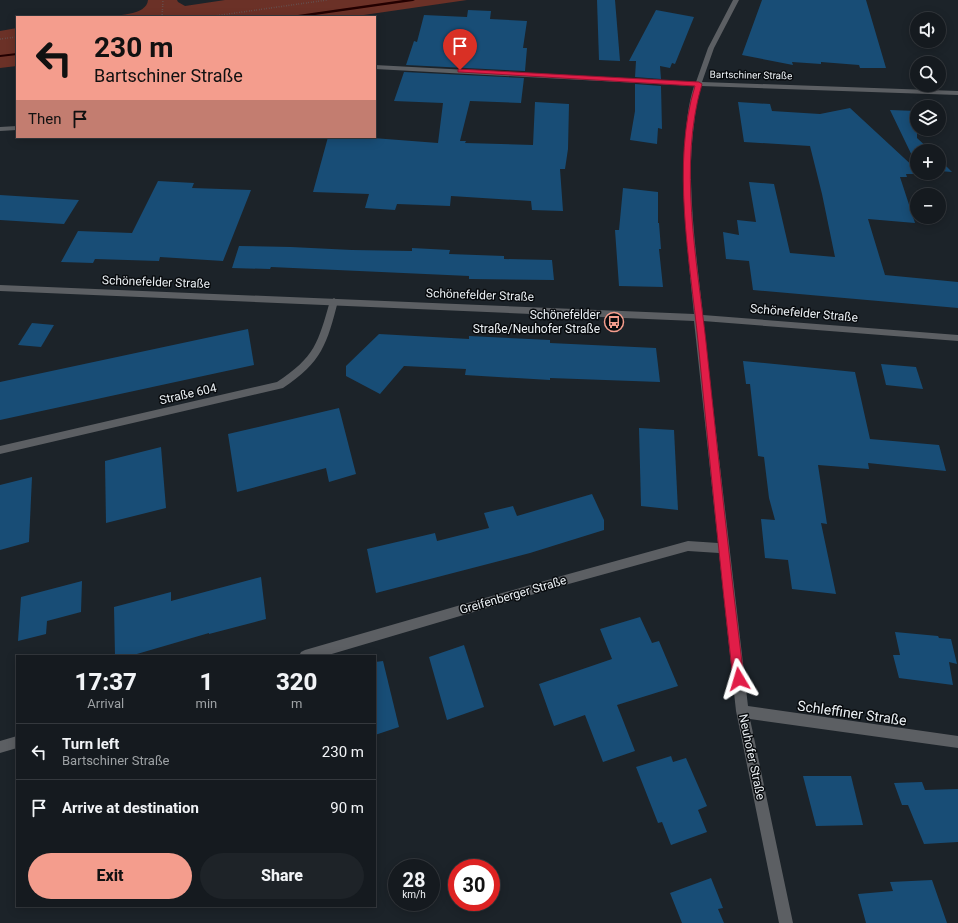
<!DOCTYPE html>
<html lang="en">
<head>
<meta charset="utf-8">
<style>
  :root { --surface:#151a1f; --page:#1e2328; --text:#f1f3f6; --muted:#9da1a4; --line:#34383d; --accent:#f49d8d }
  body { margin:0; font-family:Roboto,sans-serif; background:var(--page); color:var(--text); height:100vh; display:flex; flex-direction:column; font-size:15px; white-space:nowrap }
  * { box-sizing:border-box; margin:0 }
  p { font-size:13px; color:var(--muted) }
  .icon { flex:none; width:22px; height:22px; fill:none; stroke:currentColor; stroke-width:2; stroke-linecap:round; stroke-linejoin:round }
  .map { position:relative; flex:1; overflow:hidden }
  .side { position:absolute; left:16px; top:655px; width:360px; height:252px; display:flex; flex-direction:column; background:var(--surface); border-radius:0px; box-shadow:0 2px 10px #0003,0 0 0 1px var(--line) }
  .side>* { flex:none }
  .top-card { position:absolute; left:16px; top:16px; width:360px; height:122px; border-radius:0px; box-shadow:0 2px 10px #0003,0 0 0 1px var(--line); background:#f49d8d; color:#111; overflow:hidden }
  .buttons { position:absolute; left:910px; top:12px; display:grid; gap:8px }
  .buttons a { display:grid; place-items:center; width:36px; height:36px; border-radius:50%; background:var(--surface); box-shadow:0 2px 10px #0003,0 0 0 1px var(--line); font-size:20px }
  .speed { position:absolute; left:388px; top:859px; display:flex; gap:8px; font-size:20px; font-weight:700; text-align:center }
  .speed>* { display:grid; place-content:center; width:52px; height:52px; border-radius:50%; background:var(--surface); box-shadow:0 2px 10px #0003,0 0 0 1px var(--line); line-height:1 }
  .speed small { font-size:10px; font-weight:400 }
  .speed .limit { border:6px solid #d22; background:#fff; color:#111 }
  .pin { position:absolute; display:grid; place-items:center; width:34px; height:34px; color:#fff; margin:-41px -17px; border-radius:50% 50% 50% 0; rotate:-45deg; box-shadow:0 0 4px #0007 }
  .pin .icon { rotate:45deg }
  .me { position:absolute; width:44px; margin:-22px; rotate:353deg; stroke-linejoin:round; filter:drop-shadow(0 0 3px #0008) }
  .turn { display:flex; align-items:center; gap:14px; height:84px; padding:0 12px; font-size:18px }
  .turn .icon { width:52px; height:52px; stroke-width:2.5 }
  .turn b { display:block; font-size:28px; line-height:34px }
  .then { display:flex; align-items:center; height:38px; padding:0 12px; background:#0003; gap:8px; font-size:15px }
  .eta { display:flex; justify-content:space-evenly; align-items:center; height:68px; text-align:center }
  .eta b { font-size:24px; font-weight:800; line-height:28px }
  .cta { display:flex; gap:8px; margin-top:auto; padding:8px 12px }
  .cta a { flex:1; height:46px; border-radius:24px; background:var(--accent); color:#111; font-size:16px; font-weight:800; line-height:46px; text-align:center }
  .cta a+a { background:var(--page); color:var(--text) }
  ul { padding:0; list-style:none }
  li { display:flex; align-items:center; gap:12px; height:56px; padding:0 12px; border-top:1px solid var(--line) }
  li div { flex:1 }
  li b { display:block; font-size:15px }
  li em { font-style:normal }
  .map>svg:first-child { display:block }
</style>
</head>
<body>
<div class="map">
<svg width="958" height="923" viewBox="0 0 958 923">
  <rect width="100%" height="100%" fill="#1c2329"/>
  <g fill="#6b3127">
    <path d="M 148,0 L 177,0 L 178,2 L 185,6 L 225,0 L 467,0 L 350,17 L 102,17 C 114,15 147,16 148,0 Z"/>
    <polygon points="17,28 17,66 0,68 0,31"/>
  </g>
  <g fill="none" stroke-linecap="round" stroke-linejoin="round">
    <g fill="#230000" fill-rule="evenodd">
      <polygon points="403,0 415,0 413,1 301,17 289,17 291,16"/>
      <polygon points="17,53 17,55 0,57 0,55"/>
    </g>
  </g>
  <g fill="#184d76">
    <polygon points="597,0 615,0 620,61 599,60"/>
    <polygon points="762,0 866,0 886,68 860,68 859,65 821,62 821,64 792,62 793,65 742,55"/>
    <polygon points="468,10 491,11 490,19 527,21 523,48 527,48 525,71 406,65 414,41 417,42 424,15 467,17"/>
    <polygon points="656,10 694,17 675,64 672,63 670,68 660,66 661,79 635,77 636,61 629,61"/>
    <polygon points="404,72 524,78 521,103 470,101 460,141 466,141 465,143 533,145 535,102 569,104 568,149 565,169 560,169 563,211 532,210 531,201 451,196 450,206 397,204 395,210 365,208 369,194 313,192 328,137 360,137 438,143 443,103 394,101"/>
    <polygon points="635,84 661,86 662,129 658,128 657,144 630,140 635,111"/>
    <polygon points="738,102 770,104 772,111 820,114 850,108 917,170 917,173 922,174 906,174 907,177 900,177 915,223 868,219 885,275 958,282 958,308 753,290 749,261 726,259 723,232 739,235 737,220 756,222 749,182 774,184 790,253 835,257 822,194 810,146 744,142"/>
    <polygon points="890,110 917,111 917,138 931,151 917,151 917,166"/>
    <polygon points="939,159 952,172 939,171"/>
    <polygon points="158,181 194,183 192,188 251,190 223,261 160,257 159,261 95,259 93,263 61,262 78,231 132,233"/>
    <polygon points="623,188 658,192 658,223 659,223 661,249 659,249 663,287 619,286 615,230 619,230"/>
    <polygon points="0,195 79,200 64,224 0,220"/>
    <polygon points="239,246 291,247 352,250 412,251 412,248 450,250 449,254 504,256 504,259 552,260 554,280 469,279 469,276 271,267 270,269 232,268"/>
    <polygon points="32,323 54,325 41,347 18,345"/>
    <polygon points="248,329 254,365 0,420 0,382"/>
    <polygon points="379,334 469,339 469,336 550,340 550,343 656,348 660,382 550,378 550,380 465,375 466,369 404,366 380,394 346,376 346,366"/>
    <polygon points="743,361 855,372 870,439 939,445 946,471 868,463 869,469 818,465 827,524 821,523 836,594 792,589 788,560 765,558 761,519 775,520 769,498 764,457 758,456 750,384 746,384"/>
    <polygon points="881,364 916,367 923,389 886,385"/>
    <polygon points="339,408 356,474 329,482 326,468 237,492 228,434"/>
    <polygon points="639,428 674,430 678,510 641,506"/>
    <polygon points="161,447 166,508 106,523 105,461"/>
    <polygon points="32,477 29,542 0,550 0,485"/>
    <polygon points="592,494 604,520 604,530 530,553 376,593 367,549 435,533 437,541 489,528 484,513 513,506 517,516"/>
    <polygon points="261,577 266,619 209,634 209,633 130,656 115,656 114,607 171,592 171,601"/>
    <polygon points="82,581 81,612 47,621 46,634 18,641 21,597"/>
    <polygon points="640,617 652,643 659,641 678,686 617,705 635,751 603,762 585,715 554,726 539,684 612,659 600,629"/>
    <polygon points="895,632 938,636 939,638 951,639 957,664 949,662 953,685 899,678 893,655 900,655"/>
    <polygon points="464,645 484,707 447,720 429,657"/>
    <polygon points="383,661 399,727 375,735 375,662"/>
    <polygon points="671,756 673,762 686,758 707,806 698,810 707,832 671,845 662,822 658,823 636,767"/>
    <polygon points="803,776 851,776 863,825 816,826"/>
    <polygon points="922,782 925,790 958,789 958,842 924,844 908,805 902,805 894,783"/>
    <polygon points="711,878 723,908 718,909 724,923 682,923 670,893"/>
    <polygon points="932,880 947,923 866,923 858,894 893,891 890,882"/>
  </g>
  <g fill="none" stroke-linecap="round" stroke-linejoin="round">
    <g stroke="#60676c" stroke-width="1.5" stroke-dasharray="0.5 2" stroke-linecap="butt">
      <polyline points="162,17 163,0"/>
      <polyline points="207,17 327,0"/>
      <polyline points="0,39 17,37"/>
    </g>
    <path fill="#5c5f63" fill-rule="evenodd" d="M 334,298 L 338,301 C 327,344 322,362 283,388 L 0,454 L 0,446 L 277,382 C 315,357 318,343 330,301 Z"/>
    <g fill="#5c5f63" fill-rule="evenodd">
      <path d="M 733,0 L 739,0 L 714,48 L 702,82 L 958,91 L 958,95 L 701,86 L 699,90 C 694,120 690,151 691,181 C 692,226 698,271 703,315 L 958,335 L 958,341 L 703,321 L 748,706 L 958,736 L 958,748 L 750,719 L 793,923 L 779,923 L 736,711 L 719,553 L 688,551 L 565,585 L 325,656 L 299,656 L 301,652 L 305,650 L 565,575 L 688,541 L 718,543 L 694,321 L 0,291 L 0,285 L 694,314 C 688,258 682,203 685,146 C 686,126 688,104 694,86 L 375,69 L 375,65 L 696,82 L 708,48 Z"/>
      <polygon points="17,126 17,130 0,131 0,127"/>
      <polygon points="17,736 17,748 0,753 0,741"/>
    </g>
  </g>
  <path fill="#e11d48" stroke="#92132f" d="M 458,69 L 699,82 L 702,84 C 678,164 697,261 706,342 C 718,455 730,567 744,679 L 742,683 L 739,684 L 735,683 L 733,679 C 720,567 709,454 698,341 C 690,261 671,164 695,86 L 460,72 L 458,72 Z"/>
  <defs>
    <symbol id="bus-ring" viewBox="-11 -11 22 22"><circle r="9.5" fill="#090c0f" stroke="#f49d8d" stroke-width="1.5"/><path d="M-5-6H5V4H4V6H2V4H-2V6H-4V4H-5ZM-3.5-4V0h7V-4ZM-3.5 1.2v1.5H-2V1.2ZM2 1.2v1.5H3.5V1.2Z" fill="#f49d8d"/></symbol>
  </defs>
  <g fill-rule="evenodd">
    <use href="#bus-ring" x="603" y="311" width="22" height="22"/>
  </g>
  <g text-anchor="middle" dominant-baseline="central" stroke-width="3" stroke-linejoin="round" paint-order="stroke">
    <g font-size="10" fill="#ebf0f4" stroke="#090c0f">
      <text transform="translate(751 75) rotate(1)">Bartschiner Straße</text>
    </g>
    <g font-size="12" fill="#ebf0f4" stroke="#090c0f">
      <text transform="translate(156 282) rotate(2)">Schönefelder Straße</text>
      <text transform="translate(480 295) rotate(2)">Schönefelder Straße</text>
      <text transform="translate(804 313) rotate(5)">Schönefelder Straße</text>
      <text transform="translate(188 394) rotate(-13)">Straße 604</text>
      <text transform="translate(513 595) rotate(-16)">Greifenberger Straße</text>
      <text transform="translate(752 757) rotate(78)">Neuhofer Straße</text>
    </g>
    <g font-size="12" fill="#ebf0f4" stroke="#090c0f" text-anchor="end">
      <text x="600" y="315">Schönefelder<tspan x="600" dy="14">Straße/Neuhofer Straße</tspan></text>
    </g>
    <g font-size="14" fill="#ebf0f4" stroke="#090c0f">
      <text transform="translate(852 713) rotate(8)">Schleffiner Straße</text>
    </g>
  </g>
</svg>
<div class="buttons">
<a><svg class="icon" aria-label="sound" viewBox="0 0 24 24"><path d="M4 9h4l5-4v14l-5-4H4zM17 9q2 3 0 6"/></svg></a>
<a><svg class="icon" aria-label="search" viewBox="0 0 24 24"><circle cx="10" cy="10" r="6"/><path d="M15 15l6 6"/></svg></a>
<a><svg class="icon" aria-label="layers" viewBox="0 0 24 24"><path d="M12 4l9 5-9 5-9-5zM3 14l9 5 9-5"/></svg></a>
<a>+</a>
<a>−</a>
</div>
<div class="speed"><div>28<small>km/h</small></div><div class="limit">30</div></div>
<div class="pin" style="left:460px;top:70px;background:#d93025"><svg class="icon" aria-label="arrive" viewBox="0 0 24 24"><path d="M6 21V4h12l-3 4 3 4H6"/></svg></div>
<svg class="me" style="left:739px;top:679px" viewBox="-20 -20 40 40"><path d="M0-17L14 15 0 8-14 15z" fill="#e11d48" stroke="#fff" stroke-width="4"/></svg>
<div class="top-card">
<div class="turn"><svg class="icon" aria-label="left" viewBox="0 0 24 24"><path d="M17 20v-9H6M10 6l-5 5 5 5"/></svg><div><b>230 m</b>Bartschiner Straße</div></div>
<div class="then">Then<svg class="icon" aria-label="arrive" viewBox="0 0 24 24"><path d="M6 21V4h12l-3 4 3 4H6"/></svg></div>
</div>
<section class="side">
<div class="eta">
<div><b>17:37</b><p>Arrival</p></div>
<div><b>1</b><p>min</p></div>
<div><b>320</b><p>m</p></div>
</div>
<ul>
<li><svg class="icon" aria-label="left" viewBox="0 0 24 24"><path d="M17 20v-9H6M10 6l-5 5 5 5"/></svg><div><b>Turn left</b><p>Bartschiner Straße</p></div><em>230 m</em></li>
<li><svg class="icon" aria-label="arrive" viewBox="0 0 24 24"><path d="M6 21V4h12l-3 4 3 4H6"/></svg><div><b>Arrive at destination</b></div><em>90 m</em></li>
</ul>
<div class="cta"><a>Exit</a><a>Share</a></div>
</section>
</div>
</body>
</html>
